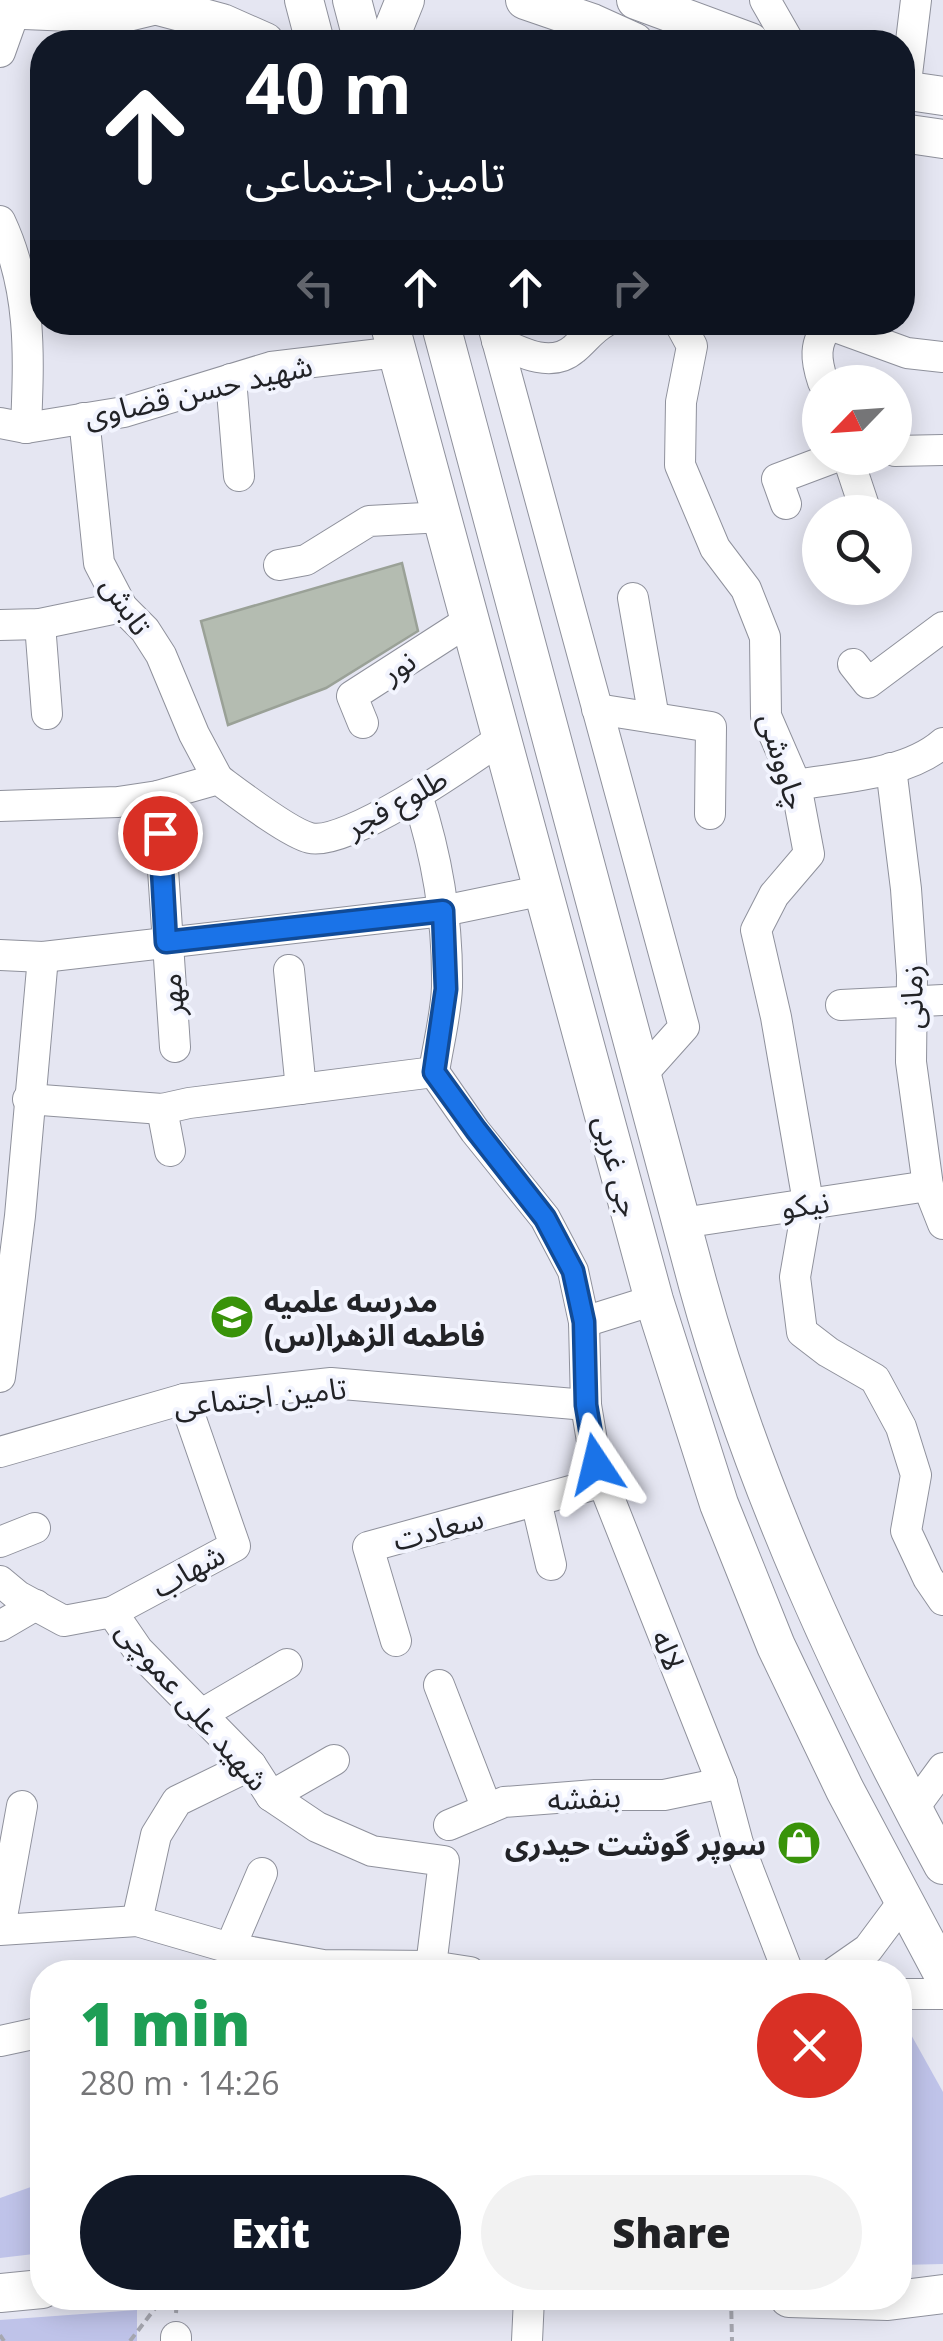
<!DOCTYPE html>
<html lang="en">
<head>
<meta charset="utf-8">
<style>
  :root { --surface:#fff; --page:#f2f2f2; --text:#202124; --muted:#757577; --accent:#111827 }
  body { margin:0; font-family:"Open Sans","Noto Sans Arabic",sans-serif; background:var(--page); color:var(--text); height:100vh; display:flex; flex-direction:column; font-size:38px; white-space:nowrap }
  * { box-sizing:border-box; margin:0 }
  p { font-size:32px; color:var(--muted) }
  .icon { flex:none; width:55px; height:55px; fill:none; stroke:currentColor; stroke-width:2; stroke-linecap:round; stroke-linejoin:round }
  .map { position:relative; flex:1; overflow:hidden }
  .drawer { position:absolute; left:30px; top:1960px; width:882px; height:350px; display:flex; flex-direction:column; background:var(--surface); border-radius:40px; box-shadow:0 5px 25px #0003 }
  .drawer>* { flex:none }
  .banner { position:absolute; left:30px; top:30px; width:885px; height:305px; border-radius:40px; box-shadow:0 5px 25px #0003; background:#111827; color:#fff; overflow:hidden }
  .needle { width:65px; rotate:245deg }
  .buttons { position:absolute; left:802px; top:365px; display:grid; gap:20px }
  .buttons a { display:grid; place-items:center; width:110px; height:110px; border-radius:50%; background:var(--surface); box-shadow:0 5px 25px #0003; font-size:50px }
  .pin { position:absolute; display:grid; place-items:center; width:85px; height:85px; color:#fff; margin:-42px; border:5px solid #fff; border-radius:50%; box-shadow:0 2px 10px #0007 }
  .me { position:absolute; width:110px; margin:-55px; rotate:350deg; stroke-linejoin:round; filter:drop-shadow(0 0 8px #0008) }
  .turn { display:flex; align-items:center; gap:35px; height:210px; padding:0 50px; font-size:45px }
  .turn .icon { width:130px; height:130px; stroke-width:2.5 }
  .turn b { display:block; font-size:70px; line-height:85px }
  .lanes { display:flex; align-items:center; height:95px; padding:0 50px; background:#0003; justify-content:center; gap:50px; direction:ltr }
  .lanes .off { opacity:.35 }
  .round { display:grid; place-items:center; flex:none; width:105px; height:105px; border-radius:52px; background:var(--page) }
  .overview { display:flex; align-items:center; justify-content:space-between; height:170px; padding:0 50px }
  h1 { font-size:60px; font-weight:800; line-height:75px; color:#1e9e55 }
  .primary-button { display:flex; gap:20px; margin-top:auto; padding:20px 50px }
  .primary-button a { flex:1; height:115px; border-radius:60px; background:var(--accent); color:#fff; font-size:40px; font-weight:800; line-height:115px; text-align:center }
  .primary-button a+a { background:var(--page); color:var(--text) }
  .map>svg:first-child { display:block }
</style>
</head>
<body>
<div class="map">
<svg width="943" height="2341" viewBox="0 0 943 2341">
  <rect width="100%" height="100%" fill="#e5e6f2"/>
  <g fill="#bfc3e9">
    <polygon points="900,2031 909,2031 943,2092 943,2264 900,2265"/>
    <polygon points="42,2183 42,2253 0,2258 0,2198"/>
    <polygon points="137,2310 137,2341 0,2341 0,2320"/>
  </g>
  <polygon fill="#b4bcb1" stroke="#9aa197" stroke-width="2.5" points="402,563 418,631 326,688 228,725 201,621"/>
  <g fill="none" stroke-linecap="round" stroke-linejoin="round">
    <defs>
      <g id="minor">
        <polyline points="765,0 789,42"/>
        <polyline points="0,52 15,10"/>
        <polyline points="905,91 916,0"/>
        <path d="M 0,221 C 32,289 29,355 26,428"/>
        <polyline points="492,322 684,1027 642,1074"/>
        <polyline points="679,322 692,346 681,402 680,465 715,548 746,589 765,637 766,716 796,785 809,854 774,895 756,930 776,1017 808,1202 795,1277 802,1332 828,1352 875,1379 901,1427 916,1475 906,1531 928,1578 943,1600"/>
        <polyline points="830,325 907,353 943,357"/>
        <path d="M 497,341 C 520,352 551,369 574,349 C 585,340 592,329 605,322"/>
        <polyline points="231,379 239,476"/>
        <path d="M 823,382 C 816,361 813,342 830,325"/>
        <polyline points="84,418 99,563 122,607 145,630 161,655 194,734 218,779"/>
        <polyline points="0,423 26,428 124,412 271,367 397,352"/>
        <polyline points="895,451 943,450"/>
        <polyline points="848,458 866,512"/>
        <polyline points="786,504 777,479 833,458"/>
        <polyline points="279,565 306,560 369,521 443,517"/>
        <polyline points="633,598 654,718"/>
        <polyline points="40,624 47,714"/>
        <polyline points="0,625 40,624 122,607"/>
        <polyline points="853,664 868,683 943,627"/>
        <polyline points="597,709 711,727 710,814"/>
        <polyline points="363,723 352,696 470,620"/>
        <polyline points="891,768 906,889 912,975 911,1062 928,1186 943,1224"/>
        <path d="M 796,785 C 842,777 906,775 943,743"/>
        <path d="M 417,795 C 437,856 448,923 447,987 C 446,1015 438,1045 434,1072 L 475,1131 L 545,1218 L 573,1271 L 584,1322 L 586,1405 L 596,1465 L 722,1783 L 738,1843 L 788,1972"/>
        <polyline points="158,796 175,1047"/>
        <path d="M 0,806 L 118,802 L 158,796 L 218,779 C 237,793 289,833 310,838 C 347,847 469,761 502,738"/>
        <polyline points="0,955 43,957 443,911 544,890"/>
        <polyline points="289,970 301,1089"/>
        <polyline points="841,1005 943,1000"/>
        <polyline points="28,1099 162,1109 189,1103 434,1072"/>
        <polyline points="162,1109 170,1151"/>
        <polyline points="682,1223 928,1186"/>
        <polyline points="584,1322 654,1300"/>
        <polyline points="0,1377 20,1216 43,957"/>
        <polyline points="0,1452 184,1399 331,1383 586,1405"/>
        <polyline points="536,1501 551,1565"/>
        <polyline points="0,1542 35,1528"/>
        <polyline points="0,1581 18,1596 64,1621 112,1612 138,1650 251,1765 271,1796 317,1827 372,1851 444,1861 431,1966"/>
        <polyline points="112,1612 235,1546 184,1399"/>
        <polyline points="0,1626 36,1605"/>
        <polyline points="396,1641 368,1547 603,1482"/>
        <polyline points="439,1685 487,1809"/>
        <polyline points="200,1715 287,1664"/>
        <polyline points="271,1796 334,1760"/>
        <polyline points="913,1809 943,1768"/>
        <polyline points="449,1825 504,1802 595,1795 664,1795 722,1783"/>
        <polyline points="137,1921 156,1835 177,1801 251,1765"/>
        <polyline points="0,1928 22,1806"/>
        <polyline points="0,1930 137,1921 230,1948 323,1965 431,1966 470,1972"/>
        <polyline points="230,1948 262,1873"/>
        <polyline points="835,1972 868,1949 903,1902"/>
        <polyline points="900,1994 943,1994"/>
        <polyline points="0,2041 42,2032"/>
        <polyline points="176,2341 176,2337"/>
        <polyline points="527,2341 529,2298"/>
      </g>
      <g id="major">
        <polyline points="304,0 315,42"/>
        <polyline points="352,0 363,42"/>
        <polyline points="525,0 592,23 634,42"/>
        <polyline points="636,0 750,42"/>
        <polyline points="158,6 222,23 265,42"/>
        <polyline points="0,9 119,14 177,0"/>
        <polyline points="388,42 405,0"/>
        <polyline points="902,90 943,96"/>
        <polyline points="902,133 943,139"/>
        <polyline points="389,322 654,1300 719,1504 776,1646 845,1790 943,1974"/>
        <path d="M 440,322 L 698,1285 C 754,1488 843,1681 943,1865"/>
        <polyline points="0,2293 42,2289"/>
        <polyline points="789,2298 888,2301 943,2294"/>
      </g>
    </defs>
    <use href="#minor" stroke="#8f919c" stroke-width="32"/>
    <use href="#major" stroke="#8f919c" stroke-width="40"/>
    <g stroke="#a6a7b0" stroke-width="4" stroke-dasharray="8 5" stroke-linecap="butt">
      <polyline points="731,2298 732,2341"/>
      <polyline points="176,2313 177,2298"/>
      <polyline points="0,2335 4,2341"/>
      <polyline points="130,2341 163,2298"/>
    </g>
    <use href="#minor" stroke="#fff" stroke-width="30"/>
    <use href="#major" stroke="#fff" stroke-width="38"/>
  </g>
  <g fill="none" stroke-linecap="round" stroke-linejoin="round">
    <defs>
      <polyline id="route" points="160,833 166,942 443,911 446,989 434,1072 476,1130 545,1218 573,1271 584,1322 586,1405 596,1464"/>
    </defs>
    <use href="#route" stroke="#114b97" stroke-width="25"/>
    <use href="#route" stroke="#1a73e8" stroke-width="18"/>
  </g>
  <defs>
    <symbol id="school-disc" viewBox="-11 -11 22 22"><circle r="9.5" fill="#39930a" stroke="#f2f4fe"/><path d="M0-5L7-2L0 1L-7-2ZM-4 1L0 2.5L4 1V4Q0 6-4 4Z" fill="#fff"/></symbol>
    <symbol id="shop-disc" viewBox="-11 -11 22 22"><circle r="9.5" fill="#39930a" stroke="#f2f4fe"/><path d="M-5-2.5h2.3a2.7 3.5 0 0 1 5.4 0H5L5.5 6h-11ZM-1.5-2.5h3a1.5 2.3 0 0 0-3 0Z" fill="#fff"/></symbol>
  </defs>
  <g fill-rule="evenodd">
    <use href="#school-disc" x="207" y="1292" width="50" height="50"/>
    <use href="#shop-disc" x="774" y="1818" width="50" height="50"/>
  </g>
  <g text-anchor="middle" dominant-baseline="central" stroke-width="8" stroke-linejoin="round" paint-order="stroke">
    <g font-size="30" fill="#222327" stroke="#f2f4fe">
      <text transform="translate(198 390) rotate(-13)">شهید حسن قضاوی</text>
      <text transform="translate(127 605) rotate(56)">تابش</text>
      <text transform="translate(398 666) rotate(-33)">نور</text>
      <text transform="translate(784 761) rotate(73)">چاووشی</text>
      <text transform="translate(396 802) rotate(-29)">طلوع فجر</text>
      <text transform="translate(171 995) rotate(-95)">مهر</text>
      <text transform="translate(911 997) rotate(-91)">زمانی</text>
      <text transform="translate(618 1166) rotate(75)">جی غربی</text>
      <text transform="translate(805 1204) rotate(-9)">نیکو</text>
      <text transform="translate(260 1396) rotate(-6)">تامین اجتماعی</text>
      <text transform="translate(438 1528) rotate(-15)">سعادت</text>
      <text transform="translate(188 1570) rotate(-29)">شهاب</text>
      <text transform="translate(669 1650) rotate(68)">لاله</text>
      <text transform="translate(193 1705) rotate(49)">شهید علی عموچی</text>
      <text transform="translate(584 1797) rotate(-3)">بنفشه</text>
    </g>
    <g font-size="30" font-weight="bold" fill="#222327" stroke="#f2f4fe" text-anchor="start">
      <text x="264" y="1300">مدرسه علمیه<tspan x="264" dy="34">فاطمه الزهرا(س)</tspan></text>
      <text x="766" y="1843" text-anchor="end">سوپر گوشت حیدری</text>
    </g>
  </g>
</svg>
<div class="buttons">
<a><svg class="needle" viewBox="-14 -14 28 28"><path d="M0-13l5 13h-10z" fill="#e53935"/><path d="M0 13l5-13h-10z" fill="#757577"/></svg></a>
<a><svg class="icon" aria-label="search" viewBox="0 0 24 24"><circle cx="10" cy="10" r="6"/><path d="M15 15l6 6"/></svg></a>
</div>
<div class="pin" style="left:160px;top:833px;background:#d93025"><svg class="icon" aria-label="arrive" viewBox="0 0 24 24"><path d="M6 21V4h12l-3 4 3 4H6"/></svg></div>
<svg class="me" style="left:596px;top:1464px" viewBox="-20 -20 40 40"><path d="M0-17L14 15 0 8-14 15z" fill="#1a73e8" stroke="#fff" stroke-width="4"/></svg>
<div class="banner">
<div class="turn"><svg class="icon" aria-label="ahead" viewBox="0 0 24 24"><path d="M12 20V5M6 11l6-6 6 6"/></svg><div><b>40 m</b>تامین اجتماعی</div></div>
<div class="lanes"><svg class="icon off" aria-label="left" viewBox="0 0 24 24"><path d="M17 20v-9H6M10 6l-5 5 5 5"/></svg><svg class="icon" aria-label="ahead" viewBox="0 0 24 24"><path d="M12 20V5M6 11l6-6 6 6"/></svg><svg class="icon" aria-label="ahead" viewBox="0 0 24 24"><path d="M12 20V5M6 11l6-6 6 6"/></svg><svg class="icon off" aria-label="right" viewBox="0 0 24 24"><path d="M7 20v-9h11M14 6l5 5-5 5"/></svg></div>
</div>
<section class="drawer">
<div class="overview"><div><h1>1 min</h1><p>280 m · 14:26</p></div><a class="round" style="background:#d93025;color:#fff"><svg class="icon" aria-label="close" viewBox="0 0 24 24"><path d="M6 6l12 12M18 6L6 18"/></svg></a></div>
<div class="primary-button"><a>Exit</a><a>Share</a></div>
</section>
</div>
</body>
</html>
